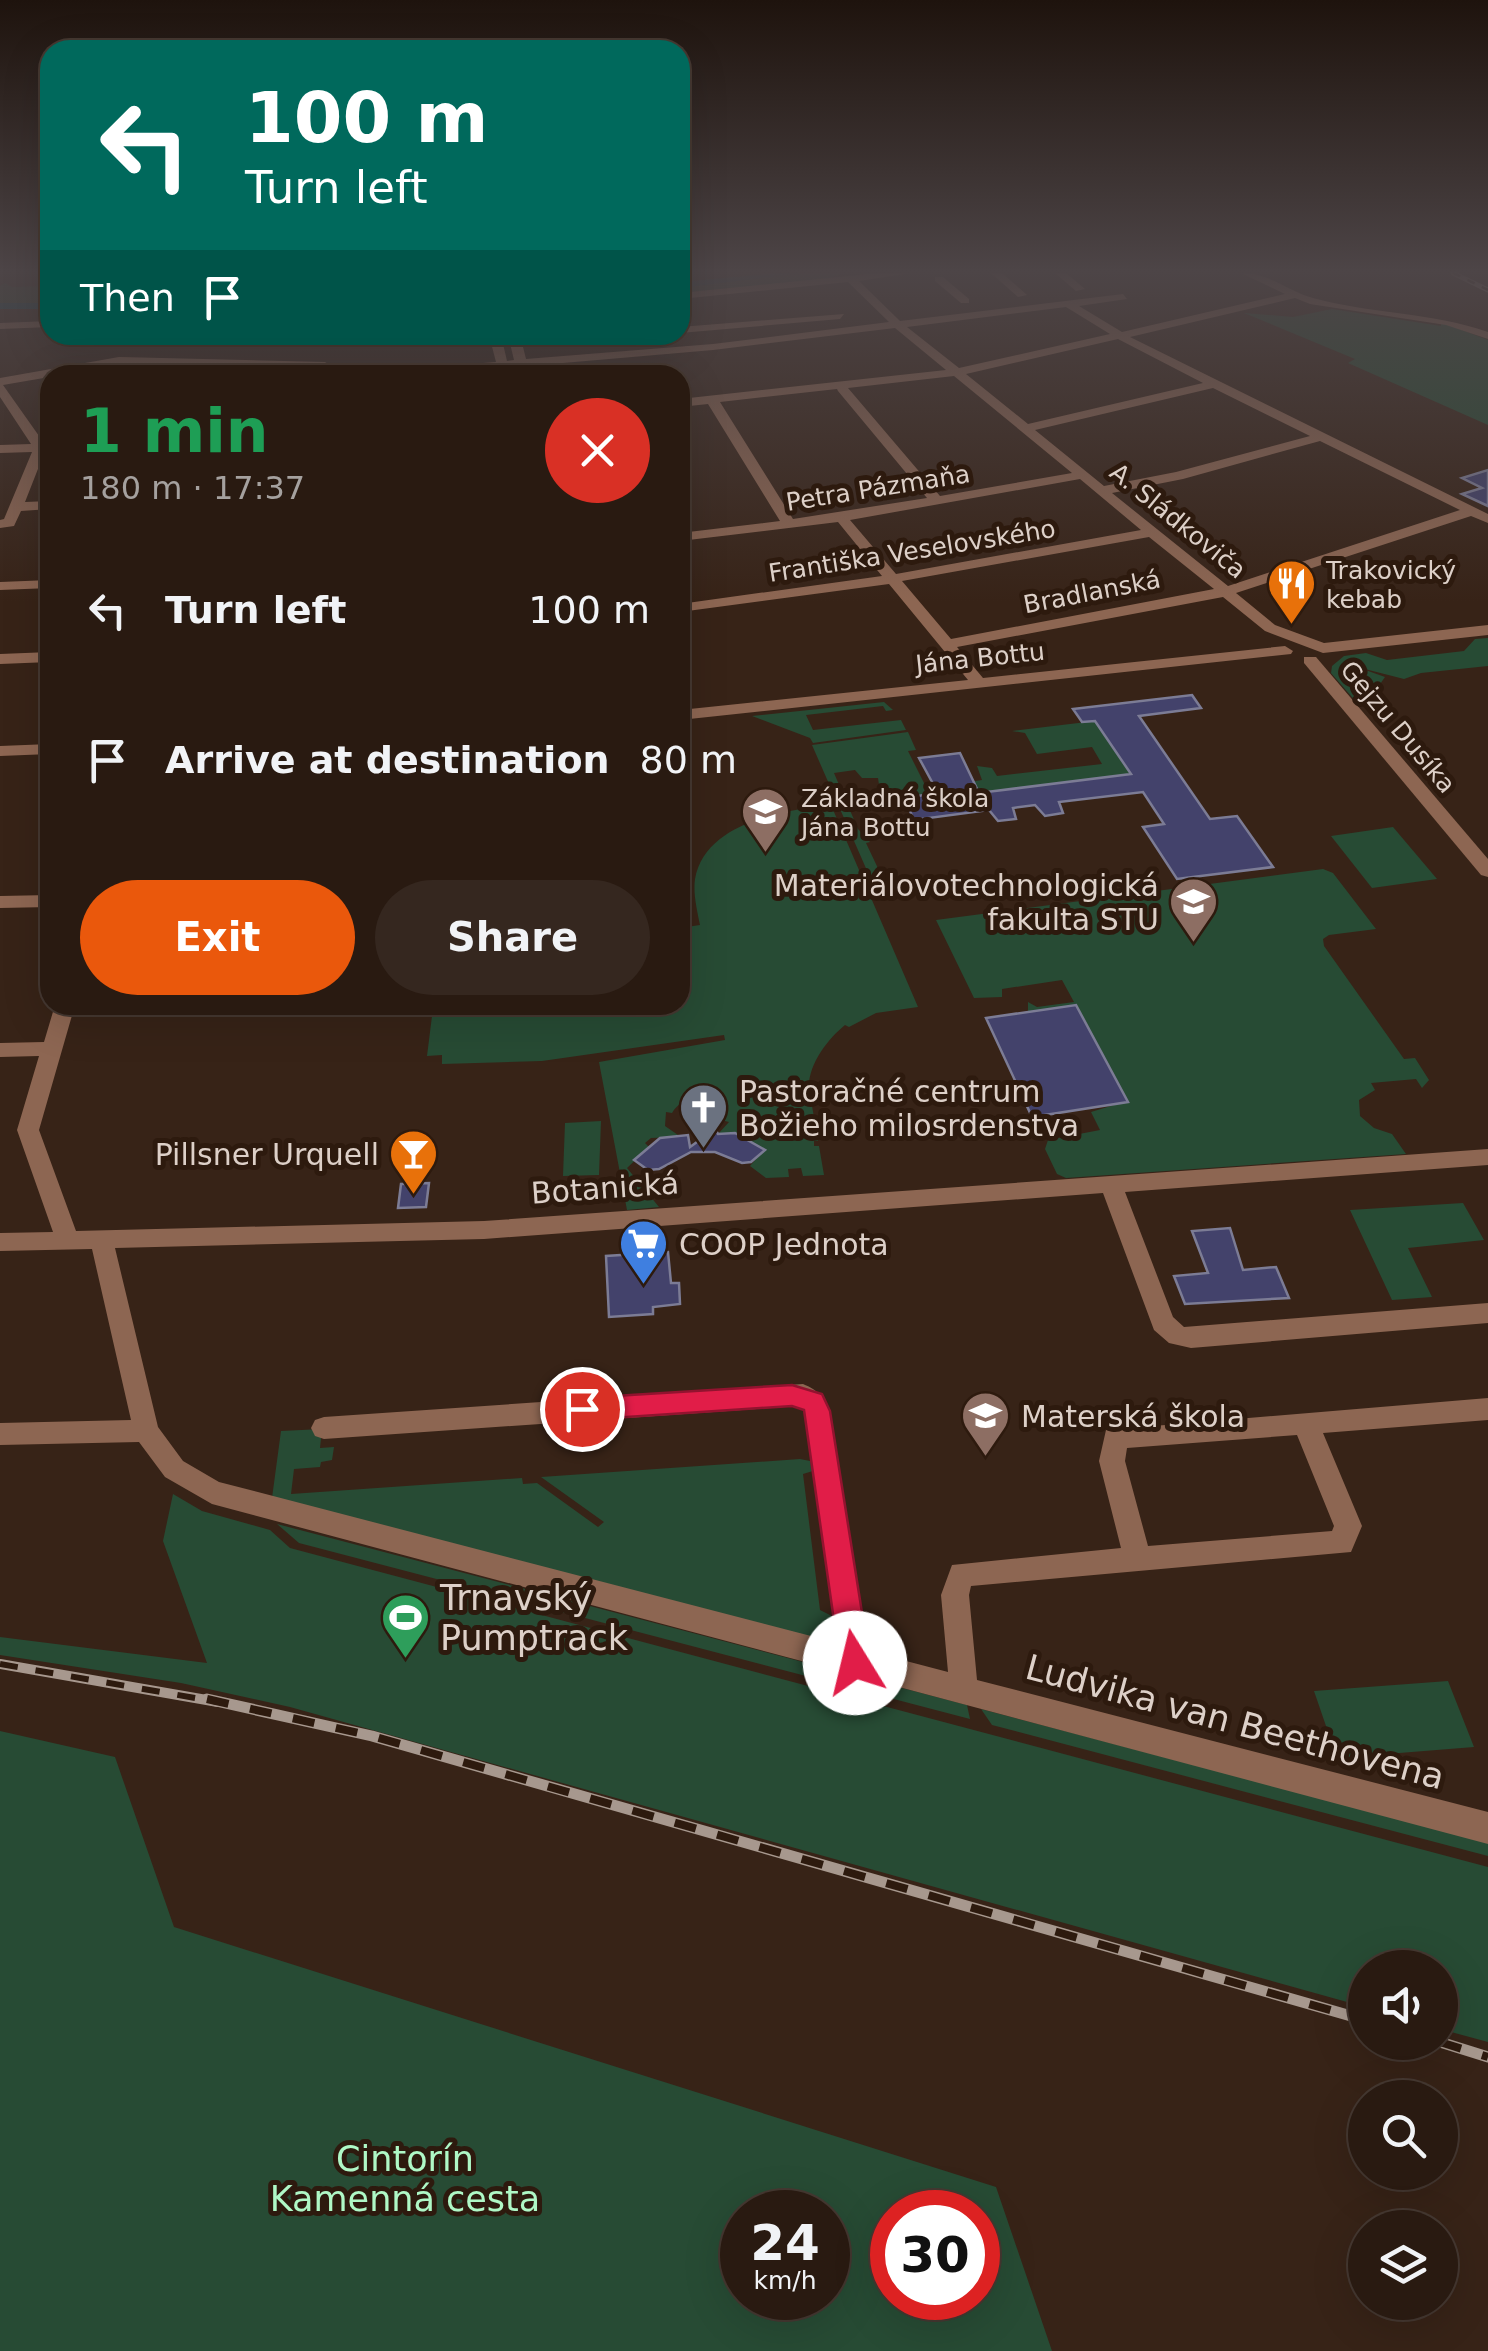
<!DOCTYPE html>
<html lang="en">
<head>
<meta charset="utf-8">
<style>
  :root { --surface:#291a11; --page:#35271f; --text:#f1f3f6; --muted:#a5a19f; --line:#453831; --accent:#ea580c }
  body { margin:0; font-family:"DejaVu Sans",sans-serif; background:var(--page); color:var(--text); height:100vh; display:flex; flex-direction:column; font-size:38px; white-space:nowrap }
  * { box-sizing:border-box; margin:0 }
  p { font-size:32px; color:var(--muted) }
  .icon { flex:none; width:55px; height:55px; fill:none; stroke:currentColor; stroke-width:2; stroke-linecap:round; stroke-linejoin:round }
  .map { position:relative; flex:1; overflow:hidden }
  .details { position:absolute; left:40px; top:365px; width:650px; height:650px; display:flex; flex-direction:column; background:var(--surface); border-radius:30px; box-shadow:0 10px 40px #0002,0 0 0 2px var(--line) }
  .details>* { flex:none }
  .guide { position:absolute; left:40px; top:40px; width:650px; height:305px; border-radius:30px; box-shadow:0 10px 40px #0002,0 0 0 2px var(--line); background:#00695c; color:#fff; overflow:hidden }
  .fabs { position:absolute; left:1348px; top:1950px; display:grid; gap:20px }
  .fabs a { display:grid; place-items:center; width:110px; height:110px; border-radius:50%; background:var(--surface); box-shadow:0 10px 40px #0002,0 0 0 2px var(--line); font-size:50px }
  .speed { position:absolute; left:720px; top:2190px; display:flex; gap:20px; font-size:50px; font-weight:700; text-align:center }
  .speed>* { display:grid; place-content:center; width:130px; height:130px; border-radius:50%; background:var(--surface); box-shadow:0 10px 40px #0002,0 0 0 2px var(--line); line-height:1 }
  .speed small { font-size:25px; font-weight:400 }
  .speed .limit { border:15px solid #d22; background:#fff; color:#111 }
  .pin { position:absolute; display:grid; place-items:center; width:85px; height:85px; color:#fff; margin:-42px; border:5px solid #fff; border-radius:50%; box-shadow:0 2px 10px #0007 }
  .me { position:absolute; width:110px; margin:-55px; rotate:351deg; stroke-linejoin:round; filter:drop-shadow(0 0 8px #0008) }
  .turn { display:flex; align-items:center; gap:35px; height:210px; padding:0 40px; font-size:45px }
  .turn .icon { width:130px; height:130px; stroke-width:2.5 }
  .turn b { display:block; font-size:70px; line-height:85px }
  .then { display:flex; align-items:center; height:95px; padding:0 40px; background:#0003; gap:20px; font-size:38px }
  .round { display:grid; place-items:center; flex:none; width:105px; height:105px; border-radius:52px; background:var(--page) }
  .headline { display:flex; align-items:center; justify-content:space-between; height:170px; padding:0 40px }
  h1 { font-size:60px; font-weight:700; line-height:75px; color:#1e9e55 }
  .primary-button { display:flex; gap:20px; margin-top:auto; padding:20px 40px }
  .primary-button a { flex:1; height:115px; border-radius:60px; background:var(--accent); color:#fff; font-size:40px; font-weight:700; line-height:115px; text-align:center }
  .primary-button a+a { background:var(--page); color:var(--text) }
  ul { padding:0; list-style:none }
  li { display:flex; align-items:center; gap:30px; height:150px; padding:0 40px }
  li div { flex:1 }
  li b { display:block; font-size:38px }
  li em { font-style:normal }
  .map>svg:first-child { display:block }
</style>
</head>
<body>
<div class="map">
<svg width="1488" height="2351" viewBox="0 0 1488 2351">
  <rect width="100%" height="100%" fill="#372317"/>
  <g fill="#274b34" fill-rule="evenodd">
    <polygon points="811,273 843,273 828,279 680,293 680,286"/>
    <polygon points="5,283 12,287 50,286 50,304 0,305 0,286"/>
    <polygon points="1332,309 1441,326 1441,322 1488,340 1488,425 1348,363 1355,359 1244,313 1293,317"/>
    <polygon points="1488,638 1488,666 1421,673 1404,679 1357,667 1385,677 1366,704 1358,704 1331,673 1332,666 1344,656 1366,653 1387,660 1464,651 1475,639"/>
    <polygon points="884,702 893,710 886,711 883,706 806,715 813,730 901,720 906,730 813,743 810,738 752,716"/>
    <polygon points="1095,721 1131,774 975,793 969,782 982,780 977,766 992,768 997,776 1102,764 1092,747 1037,754 1025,733 1012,731"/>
    <polygon points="908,732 916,750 908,751 926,787 940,786 943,793 881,798 878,778 862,778 855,770 834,773 858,829 870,842 866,843 884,881 872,882 812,745"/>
    <path d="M 831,805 L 918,1007 L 876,1013 L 849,1027 L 845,1025 C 829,1038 806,1065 809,1093 L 804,1094 L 805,1100 L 811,1100 L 818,1141 L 814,1141 L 814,1146 L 819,1146 L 824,1175 L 803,1176 L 801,1168 L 788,1169 L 789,1177 L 766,1178 L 750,1166 L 764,1150 L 735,1133 L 718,1134 L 729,1122 L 725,1121 L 724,1107 L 720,1110 C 705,1095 683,1095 672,1113 L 666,1112 L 665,1126 L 678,1135 L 676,1137 L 651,1138 L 645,1143 L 649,1147 L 627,1168 L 659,1207 L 627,1210 L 599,1062 L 725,1040 L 724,1035 L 542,1061 L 442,1064 L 442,1055 L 427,1056 L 432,1016 L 420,1016 L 434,1005 L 680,1005 L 680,928 L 700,925 C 697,910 693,894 695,879 C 705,822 785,810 831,805 Z"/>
    <polygon points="1393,827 1437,879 1372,888 1331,836"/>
    <polygon points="1323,869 1333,873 1376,929 1329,935 1323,939 1324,946 1404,1059 1415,1058 1429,1080 1422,1088 1416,1079 1371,1083 1375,1090 1359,1100 1360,1116 1374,1128 1392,1134 1406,1154 1066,1178 1057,1174 1045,1149 1048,1140 1100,1130 1091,1112 1127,1101 1076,1005 1028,1012 1028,1002 1037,1007 1074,1002 1062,980 1002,989 1002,997 974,998 936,920"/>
    <polygon points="601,1121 599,1175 563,1176 565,1123"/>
    <polygon points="1463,1203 1484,1240 1408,1248 1432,1297 1392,1300 1350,1210"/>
    <polygon points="322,1429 320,1448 334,1447 332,1460 321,1462 320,1467 294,1469 291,1494 522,1478 523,1484 537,1483 598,1527 604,1522 541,1477 800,1459 815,1462 816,1470 803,1474 820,1610 834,1617 835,1635 821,1644 272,1498 281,1431"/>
    <polygon points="173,1494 202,1511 270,1530 290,1548 1488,1867 1488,2042 1440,2029 1440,1968 1365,1968 1365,2007 290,1707 181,1683 0,1655 0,1637 207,1663 163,1541"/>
    <polygon points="277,1524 967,1705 970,1719 299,1543"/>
    <polygon points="1448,1681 1474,1747 1337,1758 1314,1691"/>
    <polygon points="981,1709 1488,1842 1488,1856 992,1725"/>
    <path d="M 0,1731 L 115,1757 L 174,1927 L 996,2187 L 1052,2351 L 0,2351 ZM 742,2212 L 828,2212 L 828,2298 L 742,2298 ZM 892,2212 L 978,2212 L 978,2298 L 892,2298 Z"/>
  </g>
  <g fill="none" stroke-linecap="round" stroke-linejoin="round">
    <g fill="#00485b" fill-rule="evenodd">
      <polygon points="778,273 804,273 680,288 680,282"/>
      <rect x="0" y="303" width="50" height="6"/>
    </g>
  </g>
  <g fill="#43426b" stroke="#7c7c95" stroke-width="2.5">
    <polygon points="1488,470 1488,506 1462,494 1482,488 1462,478"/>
    <polygon points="1192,695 1201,708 1139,716 1210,819 1237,816 1273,867 1177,879 1143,827 1164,824 1143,792 1059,802 1063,813 1045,816 1035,805 1013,808 1016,819 998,821 989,810 914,820 904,798 938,793 919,758 960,753 979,793 1131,774 1095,721 1082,722 1073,709"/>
    <polygon points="1076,1005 1128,1102 1032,1117 986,1018"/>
    <polygon points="715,1129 718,1134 735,1133 765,1150 751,1162 742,1163 715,1152 691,1152 659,1169 648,1170 634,1160 660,1138 688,1135 690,1147"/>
    <polygon points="429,1183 426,1207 398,1208 401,1184"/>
    <polygon points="1230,1228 1243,1270 1276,1267 1289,1298 1185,1304 1174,1276 1208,1273 1192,1231"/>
    <polygon points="668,1252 671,1283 679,1283 680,1304 653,1307 653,1314 609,1317 606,1256"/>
  </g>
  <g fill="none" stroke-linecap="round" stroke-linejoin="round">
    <g fill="#8d6652" fill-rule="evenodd">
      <path d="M 878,273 L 911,273 L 859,281 L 900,321 L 1123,294 L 1127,299 L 1079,306 L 1122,332 L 1285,294 L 1241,273 C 1267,272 1288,291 1313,298 C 1371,314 1431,312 1488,332 L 1488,339 L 1446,325 L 1310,304 L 1295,298 L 1130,337 L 1488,514 L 1488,523 L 1471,516 L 1236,593 L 1275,625 L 1324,643 L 1488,625 L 1488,635 L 1323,653 L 1265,631 L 1223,597 L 957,647 L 983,678 L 1285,646 L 1293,651 L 1291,654 L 680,720 L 680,710 L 968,680 L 889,584 L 680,612 L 680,604 L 882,576 L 838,522 L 680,541 L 680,533 L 780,521 L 708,404 L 680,407 L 680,399 L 946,370 L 895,328 L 713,350 L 528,366 L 530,375 L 518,375 L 516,367 L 509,368 L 511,375 L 499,375 L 497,369 L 373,375 L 379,371 L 496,362 L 489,335 L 501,335 L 507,361 L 514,360 L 508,335 L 520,335 L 526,359 L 713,344 L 889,322 L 848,282 L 680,299 L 680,293 ZM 1066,307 L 1110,334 L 959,368 L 907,327 ZM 1118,339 L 1203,383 L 1028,424 L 966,374 ZM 954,376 L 1072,473 L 940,496 L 848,388 ZM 1213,388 L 1310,436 L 1176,472 L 1104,486 L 1035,430 ZM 837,389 L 838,391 L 927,498 L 793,519 L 720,402 ZM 1320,441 L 1460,510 L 1228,586 L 1112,493 L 1183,479 ZM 1080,479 L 1141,530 L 896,574 L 850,520 ZM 1149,537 L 1214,589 L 951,639 L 902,581 Z"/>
      <polygon points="991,273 1002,273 1027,295 1018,297"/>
      <polygon points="1055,273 1066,273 1085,289 1076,291"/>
      <polygon points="935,277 943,277 969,299 969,303 961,303 935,281"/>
      <polygon points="844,314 840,319 680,333 680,327"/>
      <polygon points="50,321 50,327 0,329 0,323"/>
      <polygon points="119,357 325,362 331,366 330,375 318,375 319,369 119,365 3,385 44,443 50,443 50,451 45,451 25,502 50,501 50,509 21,511 14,526 0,528 0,520 4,519 32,452 0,453 0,445 31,444 0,397 0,378"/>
      <polygon points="50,580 50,588 0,590 0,582"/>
      <polygon points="50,652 50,662 0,664 0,654"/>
      <polygon points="1304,657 1316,657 1488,859 1488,877 1481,875 1304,663"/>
      <polygon points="50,744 50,754 0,756 0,746"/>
      <polygon points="50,895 50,907 0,908 0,896"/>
      <path d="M 55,1005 L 75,1005 L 39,1130 L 76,1231 L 484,1221 L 1488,1149 L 1488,1165 L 1125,1192 L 1173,1317 L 1184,1327 L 1488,1303 L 1488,1323 L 1191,1348 L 1169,1343 L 1154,1330 L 1103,1193 L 484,1239 L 115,1248 L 158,1427 L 183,1461 L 219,1482 L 838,1643 L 804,1411 L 799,1406 L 324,1439 L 315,1436 L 311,1428 L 315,1420 L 324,1417 L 803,1384 C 818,1390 823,1397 830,1411 L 868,1651 L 948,1672 L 941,1595 L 952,1565 L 1121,1548 L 1099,1461 L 1106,1430 L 1488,1398 L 1488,1420 L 1323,1433 L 1362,1526 L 1351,1552 L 971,1586 L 969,1595 L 977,1680 L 1488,1812 L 1488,1844 L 212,1504 L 165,1477 L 139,1442 L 0,1445 L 0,1423 L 131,1420 L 92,1249 L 0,1251 L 0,1233 L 53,1232 L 17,1130 L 39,1056 L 0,1057 L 0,1043 L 44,1042 ZM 1297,1435 L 1334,1526 L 1332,1531 L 1148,1546 L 1125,1461 L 1127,1448 Z"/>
    </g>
    <defs>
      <polyline id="rail-far2" points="1453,273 1488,290"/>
      <polyline id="rail-far1" points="0,1664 218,1702"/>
      <g id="rail">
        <polyline points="207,1699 372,1736 1365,2020"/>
        <polyline points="1440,2042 1488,2057"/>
      </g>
    </defs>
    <use href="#rail-far2" stroke="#a7988e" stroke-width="5"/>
    <use href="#rail-far1" stroke="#a7988e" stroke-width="10"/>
    <use href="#rail" stroke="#a7988e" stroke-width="11"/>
    <use href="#rail-far2" stroke="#2d1a0e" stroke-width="2.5" stroke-dasharray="8" stroke-linecap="butt"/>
    <use href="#rail-far1" stroke="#2d1a0e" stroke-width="6" stroke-dasharray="18" stroke-linecap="butt"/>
    <use href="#rail" stroke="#2d1a0e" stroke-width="8" stroke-dasharray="22" stroke-linecap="butt"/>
  </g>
  <linearGradient id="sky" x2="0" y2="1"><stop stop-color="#1e130d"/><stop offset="0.45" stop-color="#4d4547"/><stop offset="1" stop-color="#4d4547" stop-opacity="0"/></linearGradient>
  <rect width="1488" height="602" fill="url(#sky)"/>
  <polygon fill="#e11d48" stroke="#92132f" stroke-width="2.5" points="792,1385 822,1394 830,1411 870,1663 865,1673 855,1677 845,1673 840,1663 804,1410 792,1406 582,1420 573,1417 570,1409 573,1402 582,1398"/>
  <defs>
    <symbol id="restaurant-pin" viewBox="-11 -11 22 30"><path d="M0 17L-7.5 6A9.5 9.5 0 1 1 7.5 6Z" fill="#e8710a" stroke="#2d1a0e"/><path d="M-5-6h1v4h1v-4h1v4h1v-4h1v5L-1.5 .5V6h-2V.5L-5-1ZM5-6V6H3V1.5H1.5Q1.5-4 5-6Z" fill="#fff"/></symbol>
    <symbol id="school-pin" viewBox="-11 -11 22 30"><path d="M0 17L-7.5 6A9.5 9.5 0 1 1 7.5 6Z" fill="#8d6e63" stroke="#2d1a0e"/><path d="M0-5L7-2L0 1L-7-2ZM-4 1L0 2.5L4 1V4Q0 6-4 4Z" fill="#fff"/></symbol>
    <symbol id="university-pin" viewBox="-11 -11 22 30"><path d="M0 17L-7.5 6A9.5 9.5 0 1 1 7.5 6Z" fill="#8d6e63" stroke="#2d1a0e"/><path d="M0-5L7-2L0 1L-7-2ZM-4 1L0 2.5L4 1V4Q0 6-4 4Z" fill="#fff"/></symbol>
    <symbol id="church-pin" viewBox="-11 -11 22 30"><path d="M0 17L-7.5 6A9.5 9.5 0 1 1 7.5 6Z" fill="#6b7280" stroke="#2d1a0e"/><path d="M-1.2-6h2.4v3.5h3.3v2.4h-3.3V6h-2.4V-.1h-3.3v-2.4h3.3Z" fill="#fff"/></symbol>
    <symbol id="bar-pin" viewBox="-11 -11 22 30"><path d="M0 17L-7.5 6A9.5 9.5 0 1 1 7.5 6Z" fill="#e8710a" stroke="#2d1a0e"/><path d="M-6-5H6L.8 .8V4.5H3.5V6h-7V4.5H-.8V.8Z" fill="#fff"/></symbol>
    <symbol id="supermarket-pin" viewBox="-11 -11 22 30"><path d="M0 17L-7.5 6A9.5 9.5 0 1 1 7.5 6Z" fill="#3f7fe0" stroke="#2d1a0e"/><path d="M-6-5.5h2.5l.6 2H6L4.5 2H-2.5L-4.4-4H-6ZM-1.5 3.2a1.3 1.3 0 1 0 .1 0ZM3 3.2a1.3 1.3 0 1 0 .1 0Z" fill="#fff"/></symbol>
    <symbol id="stadium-pin" viewBox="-11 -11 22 30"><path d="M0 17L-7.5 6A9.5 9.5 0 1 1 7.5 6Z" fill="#2e9e5b" stroke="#2d1a0e"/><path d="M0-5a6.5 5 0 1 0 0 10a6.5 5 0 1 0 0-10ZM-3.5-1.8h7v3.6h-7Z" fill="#fff"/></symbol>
  </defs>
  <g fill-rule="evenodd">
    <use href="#restaurant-pin" x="1264" y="556" width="55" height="75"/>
    <use href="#school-pin" x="738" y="784" width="55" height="75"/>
    <use href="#university-pin" x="1166" y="874" width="55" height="75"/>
    <use href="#church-pin" x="676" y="1080" width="55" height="75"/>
    <use href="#bar-pin" x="386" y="1126" width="55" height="75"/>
    <use href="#supermarket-pin" x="616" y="1216" width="55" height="75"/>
    <use href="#school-pin" x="958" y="1388" width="55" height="75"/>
    <use href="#stadium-pin" x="378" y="1590" width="55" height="75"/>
  </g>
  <g text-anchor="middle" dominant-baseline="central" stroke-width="10" stroke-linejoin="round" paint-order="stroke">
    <g font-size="25" fill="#ddd0c8" stroke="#2d1a0e">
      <text transform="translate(878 488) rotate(-9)">Petra Pázmaňa</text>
      <text transform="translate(1178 521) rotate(39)">A. Sládkoviča</text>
      <text transform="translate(912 551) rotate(-9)">Františka Veselovského</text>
      <text transform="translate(1092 592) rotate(-11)">Bradlanská</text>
      <text transform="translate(980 658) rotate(-6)">Jána Bottu</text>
      <text transform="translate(1398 727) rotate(50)">Gejzu Dusíka</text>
    </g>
    <g font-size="25" fill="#ddd0c8" stroke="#2d1a0e" text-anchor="start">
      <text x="1326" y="570">Trakovický<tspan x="1326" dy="29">kebab</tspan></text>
      <text x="801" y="798">Základná škola<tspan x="801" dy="29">Jána Bottu</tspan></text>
    </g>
    <g font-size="30" fill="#ddd0c8" stroke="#2d1a0e" text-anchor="start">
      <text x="1159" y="885" text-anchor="end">Materiálovotechnologická<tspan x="1159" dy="34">fakulta STU</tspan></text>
      <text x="739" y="1091">Pastoračné centrum<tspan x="739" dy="34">Božieho milosrdenstva</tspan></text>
      <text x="379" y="1154" text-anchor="end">Pillsner Urquell</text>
      <text x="679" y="1244">COOP Jednota</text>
      <text x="1021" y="1416">Materská škola</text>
    </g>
    <g font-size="30" fill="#ddd0c8" stroke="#2d1a0e">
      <text transform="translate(605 1188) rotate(-4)">Botanická</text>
    </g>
    <g font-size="35" fill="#ddd0c8" stroke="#2d1a0e" text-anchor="start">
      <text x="440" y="1598">Trnavský<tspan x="440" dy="40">Pumptrack</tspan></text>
    </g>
    <g font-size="35" fill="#ddd0c8" stroke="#2d1a0e">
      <text transform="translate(1235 1722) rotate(15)">Ludvika van Beethovena</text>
    </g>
    <g font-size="35" fill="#aff8c6" stroke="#2d1a0e">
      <text x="405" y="2159">Cintorín<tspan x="405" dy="40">Kamenná cesta</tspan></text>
    </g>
  </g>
</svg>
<div class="fabs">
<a><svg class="icon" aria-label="sound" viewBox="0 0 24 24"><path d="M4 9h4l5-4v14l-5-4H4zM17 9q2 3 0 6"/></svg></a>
<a><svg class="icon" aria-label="search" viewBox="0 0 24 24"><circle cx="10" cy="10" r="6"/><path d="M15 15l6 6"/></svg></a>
<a><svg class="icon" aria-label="layers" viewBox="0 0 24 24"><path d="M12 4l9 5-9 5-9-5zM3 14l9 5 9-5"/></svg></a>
</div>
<div class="speed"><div>24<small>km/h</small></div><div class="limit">30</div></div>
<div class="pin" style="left:582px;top:1409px;background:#d93025"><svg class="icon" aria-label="arrive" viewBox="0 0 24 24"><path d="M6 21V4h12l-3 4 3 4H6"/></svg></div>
<svg class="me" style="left:855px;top:1663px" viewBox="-20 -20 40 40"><circle r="19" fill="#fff"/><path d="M0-13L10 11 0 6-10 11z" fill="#e11d48"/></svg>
<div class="guide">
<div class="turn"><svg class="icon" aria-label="left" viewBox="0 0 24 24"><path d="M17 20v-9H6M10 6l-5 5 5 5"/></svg><div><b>100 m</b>Turn left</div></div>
<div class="then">Then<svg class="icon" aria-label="arrive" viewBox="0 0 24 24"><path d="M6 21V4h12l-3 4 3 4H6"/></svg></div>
</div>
<section class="details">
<div class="headline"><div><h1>1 min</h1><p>180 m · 17:37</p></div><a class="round" style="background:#d93025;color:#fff"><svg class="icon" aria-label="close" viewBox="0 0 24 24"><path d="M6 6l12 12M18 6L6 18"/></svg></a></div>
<ul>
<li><svg class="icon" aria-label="left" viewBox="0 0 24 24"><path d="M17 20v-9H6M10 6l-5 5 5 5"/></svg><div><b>Turn left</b></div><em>100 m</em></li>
<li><svg class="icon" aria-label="arrive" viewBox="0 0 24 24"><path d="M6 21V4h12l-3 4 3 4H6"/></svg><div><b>Arrive at destination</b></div><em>80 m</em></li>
</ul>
<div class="primary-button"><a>Exit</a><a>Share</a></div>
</section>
</div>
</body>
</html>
